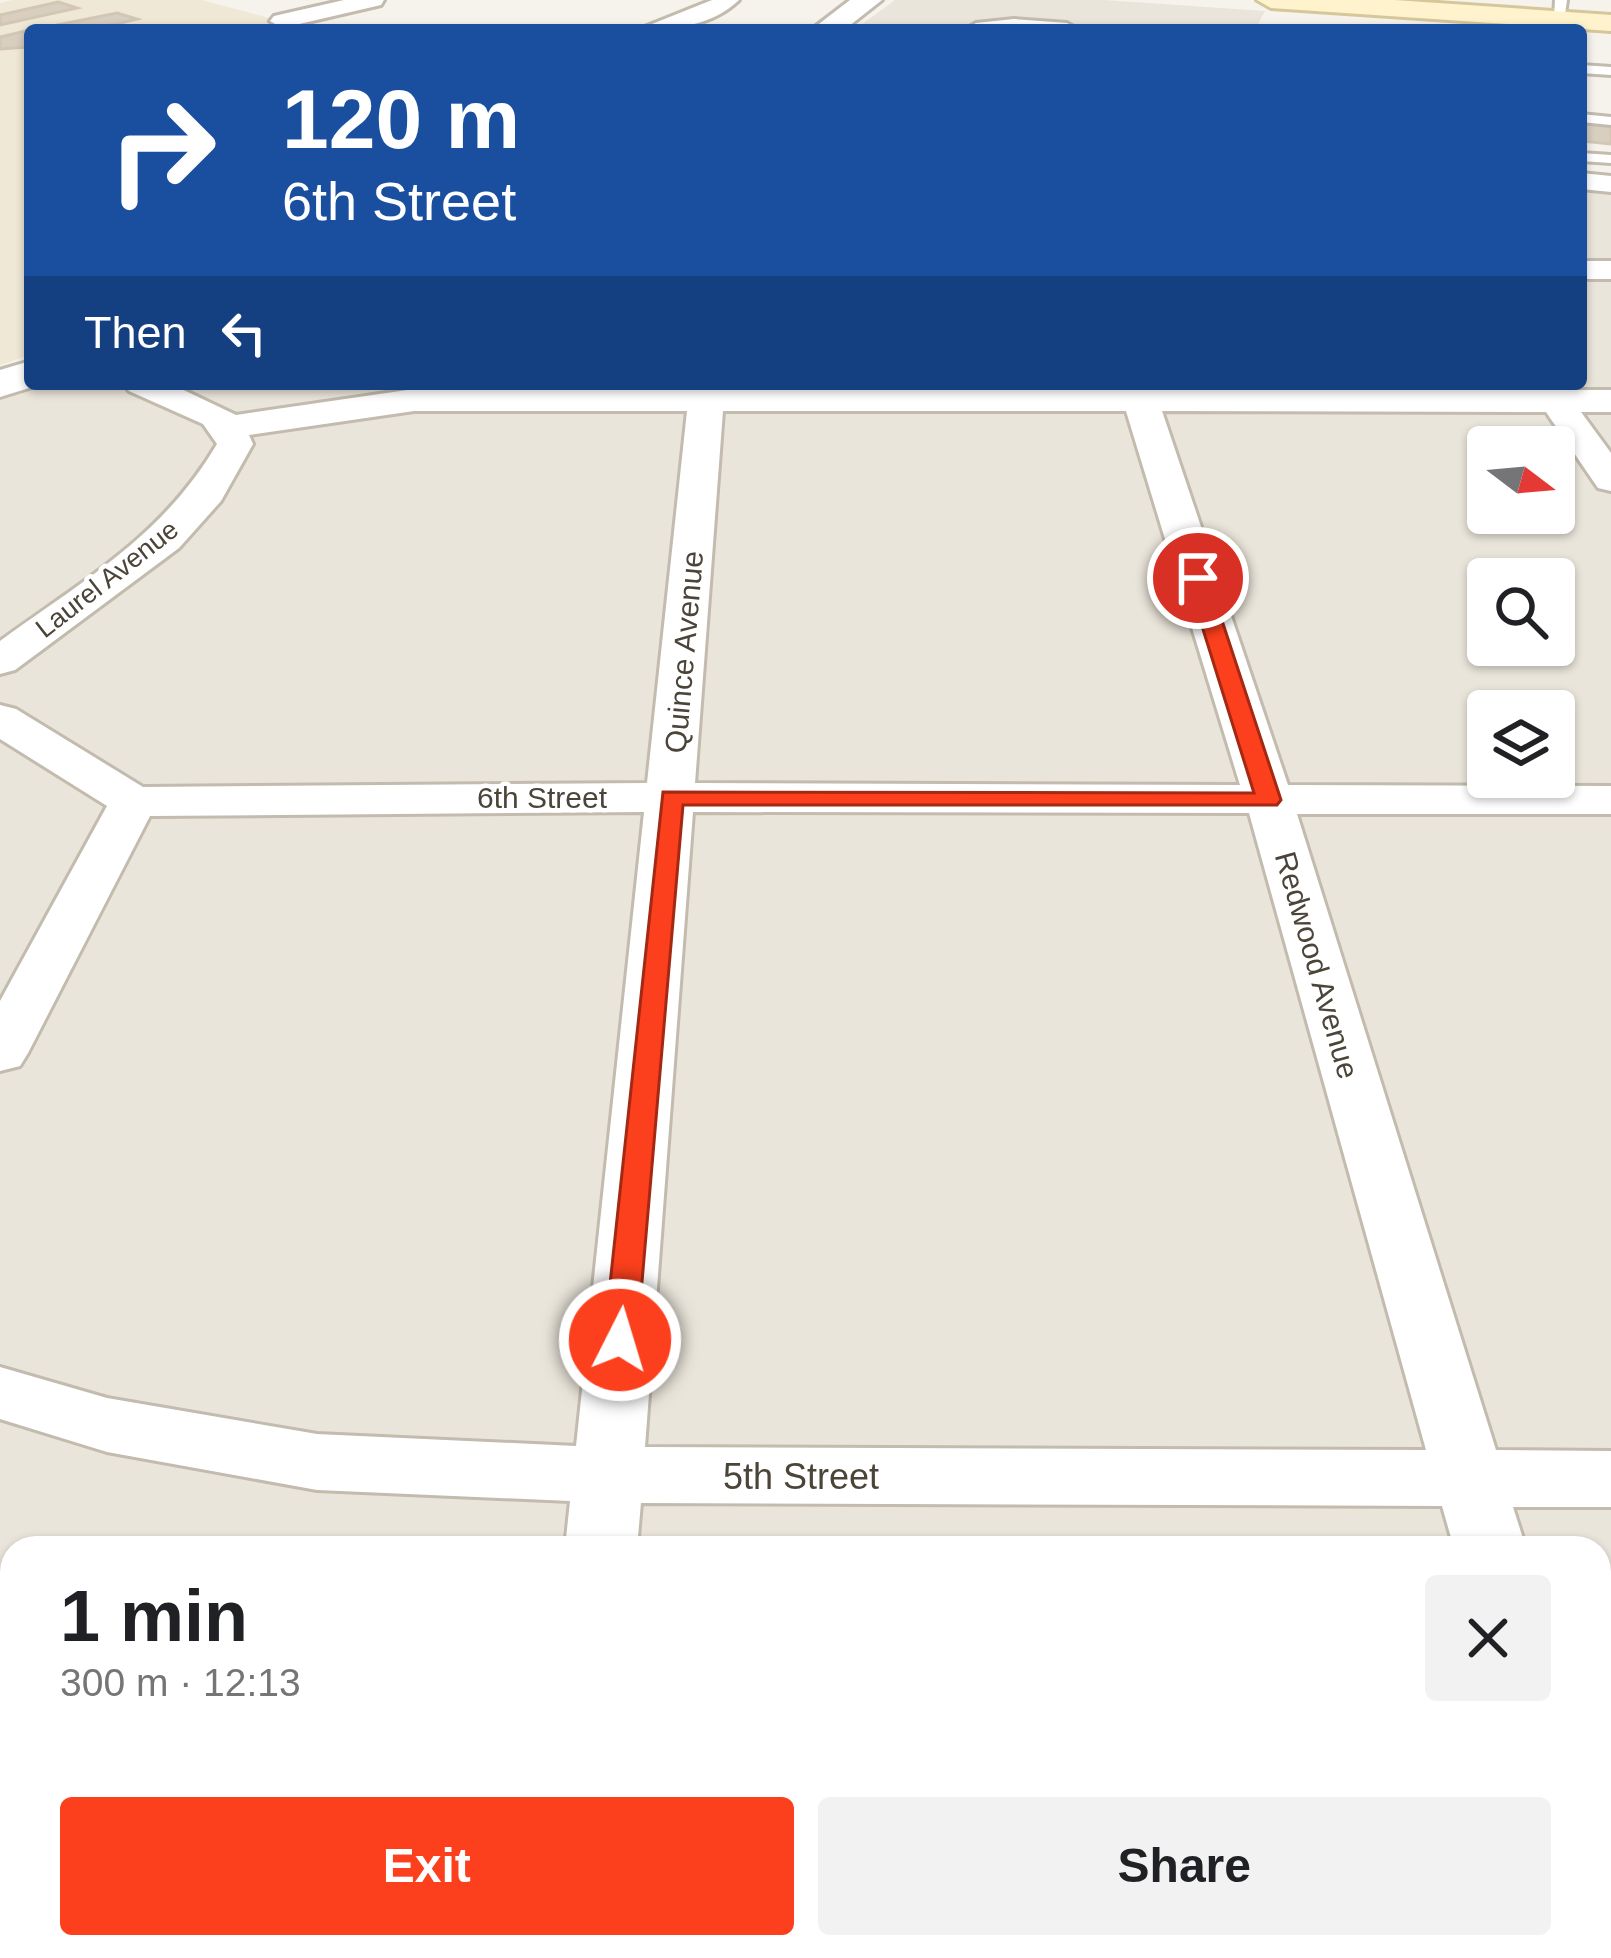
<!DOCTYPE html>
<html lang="en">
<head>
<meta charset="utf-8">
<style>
  :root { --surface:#fff; --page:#f2f2f2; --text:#202124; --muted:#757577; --accent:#fc3f1d }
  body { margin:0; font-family:Helvetica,sans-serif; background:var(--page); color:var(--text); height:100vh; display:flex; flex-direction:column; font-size:45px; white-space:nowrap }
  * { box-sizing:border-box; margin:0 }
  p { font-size:39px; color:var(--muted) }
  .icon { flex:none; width:66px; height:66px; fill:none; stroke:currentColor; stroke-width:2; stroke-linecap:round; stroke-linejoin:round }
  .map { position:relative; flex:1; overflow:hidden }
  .sheet { position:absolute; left:0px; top:1536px; width:1611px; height:423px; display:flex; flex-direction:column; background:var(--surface); border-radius:36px 36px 0 0; box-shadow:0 3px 9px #0004 }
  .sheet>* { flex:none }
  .guide { position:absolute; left:24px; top:24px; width:1563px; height:366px; border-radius:12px; box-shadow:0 3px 9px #0004; background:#1a4fa0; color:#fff; overflow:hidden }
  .needle { width:78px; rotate:106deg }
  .fabs { position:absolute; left:1467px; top:426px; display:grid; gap:24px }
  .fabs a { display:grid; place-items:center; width:108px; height:108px; border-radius:12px; background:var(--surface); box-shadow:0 3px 9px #0004; font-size:60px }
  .pin { position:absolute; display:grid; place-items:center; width:102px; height:102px; color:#fff; margin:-51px; border:6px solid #fff; border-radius:50%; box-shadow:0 3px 12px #0007 }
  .me { position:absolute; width:132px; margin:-66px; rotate:5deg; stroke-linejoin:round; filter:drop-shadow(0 0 9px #0008) }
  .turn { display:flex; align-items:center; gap:42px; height:252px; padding:0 60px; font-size:54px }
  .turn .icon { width:156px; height:156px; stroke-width:2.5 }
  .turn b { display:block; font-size:84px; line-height:102px }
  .then { display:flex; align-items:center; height:114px; padding:0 60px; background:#0003; gap:24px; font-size:45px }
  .round { display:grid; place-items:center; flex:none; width:126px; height:126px; border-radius:12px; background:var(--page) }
  .overview { display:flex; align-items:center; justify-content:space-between; height:204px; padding:0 60px }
  h1 { font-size:72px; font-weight:700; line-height:90px }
  .cta { display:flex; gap:24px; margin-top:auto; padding:24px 60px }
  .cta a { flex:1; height:138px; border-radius:12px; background:var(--accent); color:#fff; font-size:48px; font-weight:700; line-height:138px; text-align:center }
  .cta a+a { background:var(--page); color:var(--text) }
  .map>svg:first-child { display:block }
</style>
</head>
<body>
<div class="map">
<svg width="1611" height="1958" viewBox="0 0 1611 1958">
  <rect width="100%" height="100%" fill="#f6f3ec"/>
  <g fill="#eae5da" fill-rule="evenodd">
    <polygon points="895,0 1104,0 1265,11 1255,30 854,30"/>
    <path d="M 1581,183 L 1611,186 L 1611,1958 L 0,1958 L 0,398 L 39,384 L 1581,384 ZM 1488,447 L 1554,447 L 1554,513 L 1488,513 ZM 1488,579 L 1554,579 L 1554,645 L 1488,645 ZM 1488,711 L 1554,711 L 1554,777 L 1488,777 ZM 12,1548 L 1599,1548 L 1599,1947 L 12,1947 Z"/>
  </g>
  <polygon fill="#efe8d6" points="12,0 202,0 314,30 30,30 30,355 0,365 0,3"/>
  <g fill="#d8cfc1" stroke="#d3c7b4" stroke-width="3">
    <polygon points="58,2 77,8 0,25 0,15"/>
    <polygon points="117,13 137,19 90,30 32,30"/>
    <polygon points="30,30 26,35 30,47 0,49 0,37"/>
    <polygon points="1581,124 1611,126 1611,144 1581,141"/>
  </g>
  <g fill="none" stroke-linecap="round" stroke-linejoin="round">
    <defs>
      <g id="service">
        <polygon points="1555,0 1567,0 1564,21 1554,19"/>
        <polygon points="1581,65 1611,67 1611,75 1581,73"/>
        <polygon points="1581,114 1611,117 1611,125 1581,122"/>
        <polygon points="1581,153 1611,155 1611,163 1581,161"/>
      </g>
      <g id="minor">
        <polygon points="344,0 384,0 381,5 282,28 270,21 274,16"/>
        <path d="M 712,0 L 739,0 C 712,26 673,30 637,30 Z"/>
        <polygon points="1014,19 1067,23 1079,30 964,30 976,23"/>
        <polygon points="1581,173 1611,176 1611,192 1581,189"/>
        <rect x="1581" y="261" width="30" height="18"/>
        <path d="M 124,384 L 171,384 L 236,415 L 414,389 L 1119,390 L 1118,384 L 1152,384 L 1154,390 L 1611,390 L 1611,412 L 1581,412 L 1611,453 L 1611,491 L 1598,488 L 1546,412 L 1162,411 L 1288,785 L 1611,786 L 1611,814 L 1297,814 L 1496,1450 L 1611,1451 L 1611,1507 L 1513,1507 L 1526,1548 L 1454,1548 L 1442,1506 L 641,1503 L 637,1548 L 565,1548 L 570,1501 L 317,1490 L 107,1452 L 0,1419 L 0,1367 L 107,1398 L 317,1434 L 576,1446 L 644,812 L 150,816 L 28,1053 L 20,1066 L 0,1071 L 0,1001 L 107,806 L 0,739 L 0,705 L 16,709 L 143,787 L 647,783 L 687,411 L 414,411 L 249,435 L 253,444 L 221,501 L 179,548 L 15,670 L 0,674 L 0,641 C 85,579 162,537 217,444 L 203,424 L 129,391 ZM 723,411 L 1126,411 L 1240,785 L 695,783 ZM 693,812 L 1249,813 L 1426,1450 L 645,1447 Z"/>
        <polygon points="1599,1863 1611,1868 1611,1958 1575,1958 1571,1947 1599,1947"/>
        <polygon points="521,1947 607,1947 606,1958 520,1958"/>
      </g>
      <g id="tertiary">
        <polygon points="850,0 882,0 844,30 811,30"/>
        <polygon points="30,361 30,384 42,384 0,397 0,370"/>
      </g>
      <polygon id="secondary" points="1257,0 1394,0 1611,15 1611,31 1271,8"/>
    </defs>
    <use href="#service" stroke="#c2bbae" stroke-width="6"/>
    <use href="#minor" stroke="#c2bbae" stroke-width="6"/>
    <use href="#tertiary" stroke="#c2bbae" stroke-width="6"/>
    <use href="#secondary" stroke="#d6c79b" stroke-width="6"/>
    <use href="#service" fill="#fff" fill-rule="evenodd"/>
    <use href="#minor" fill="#fff" fill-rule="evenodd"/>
    <use href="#tertiary" fill="#fff" fill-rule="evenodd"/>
    <use href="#secondary" fill="#fff3cd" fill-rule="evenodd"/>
  </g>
  <polygon fill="#fc3f1d" stroke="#a42913" stroke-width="3" points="1198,572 1208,578 1281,800 1277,805 683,805 637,1340 632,1348 620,1352 609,1348 604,1340 663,792 1254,793 1187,578"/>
  <g text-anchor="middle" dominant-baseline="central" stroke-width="9" stroke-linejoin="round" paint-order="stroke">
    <g font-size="27" fill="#4b4439" stroke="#fff">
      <text transform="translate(107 579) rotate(-38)">Laurel Avenue</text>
    </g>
    <g font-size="30" fill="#4b4439" stroke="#fff">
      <text transform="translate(684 652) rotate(-85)">Quince Avenue</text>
      <text x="542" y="797">6th Street</text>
      <text transform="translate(1317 965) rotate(74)">Redwood Avenue</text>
    </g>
    <g font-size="36" fill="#4b4439" stroke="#fff">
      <text x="801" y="1476">5th Street</text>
    </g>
  </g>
</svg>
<div class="fabs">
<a><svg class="needle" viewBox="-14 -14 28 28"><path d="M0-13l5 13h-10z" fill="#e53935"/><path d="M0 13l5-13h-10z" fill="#757577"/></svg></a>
<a><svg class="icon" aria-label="search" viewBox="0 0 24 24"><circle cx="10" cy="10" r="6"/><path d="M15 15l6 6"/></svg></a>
<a><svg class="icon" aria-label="layers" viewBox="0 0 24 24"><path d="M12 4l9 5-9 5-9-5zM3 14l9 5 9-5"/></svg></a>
</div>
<div class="pin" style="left:1198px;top:578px;background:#d93025"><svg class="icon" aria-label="arrive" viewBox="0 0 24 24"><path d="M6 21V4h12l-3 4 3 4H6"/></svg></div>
<svg class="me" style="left:620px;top:1340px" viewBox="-20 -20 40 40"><circle r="17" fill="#fc3f1d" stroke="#fff" stroke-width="3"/><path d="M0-11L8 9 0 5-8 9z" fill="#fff"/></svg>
<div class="guide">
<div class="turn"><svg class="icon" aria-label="right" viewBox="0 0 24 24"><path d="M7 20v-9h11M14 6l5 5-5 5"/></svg><div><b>120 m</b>6th Street</div></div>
<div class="then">Then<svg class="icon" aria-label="left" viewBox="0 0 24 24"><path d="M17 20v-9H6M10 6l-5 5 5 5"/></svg></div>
</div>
<section class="sheet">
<div class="overview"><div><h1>1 min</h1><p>300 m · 12:13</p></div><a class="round"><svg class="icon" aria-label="close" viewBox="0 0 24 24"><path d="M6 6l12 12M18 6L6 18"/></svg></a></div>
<div class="cta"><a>Exit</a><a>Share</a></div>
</section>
</div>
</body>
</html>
